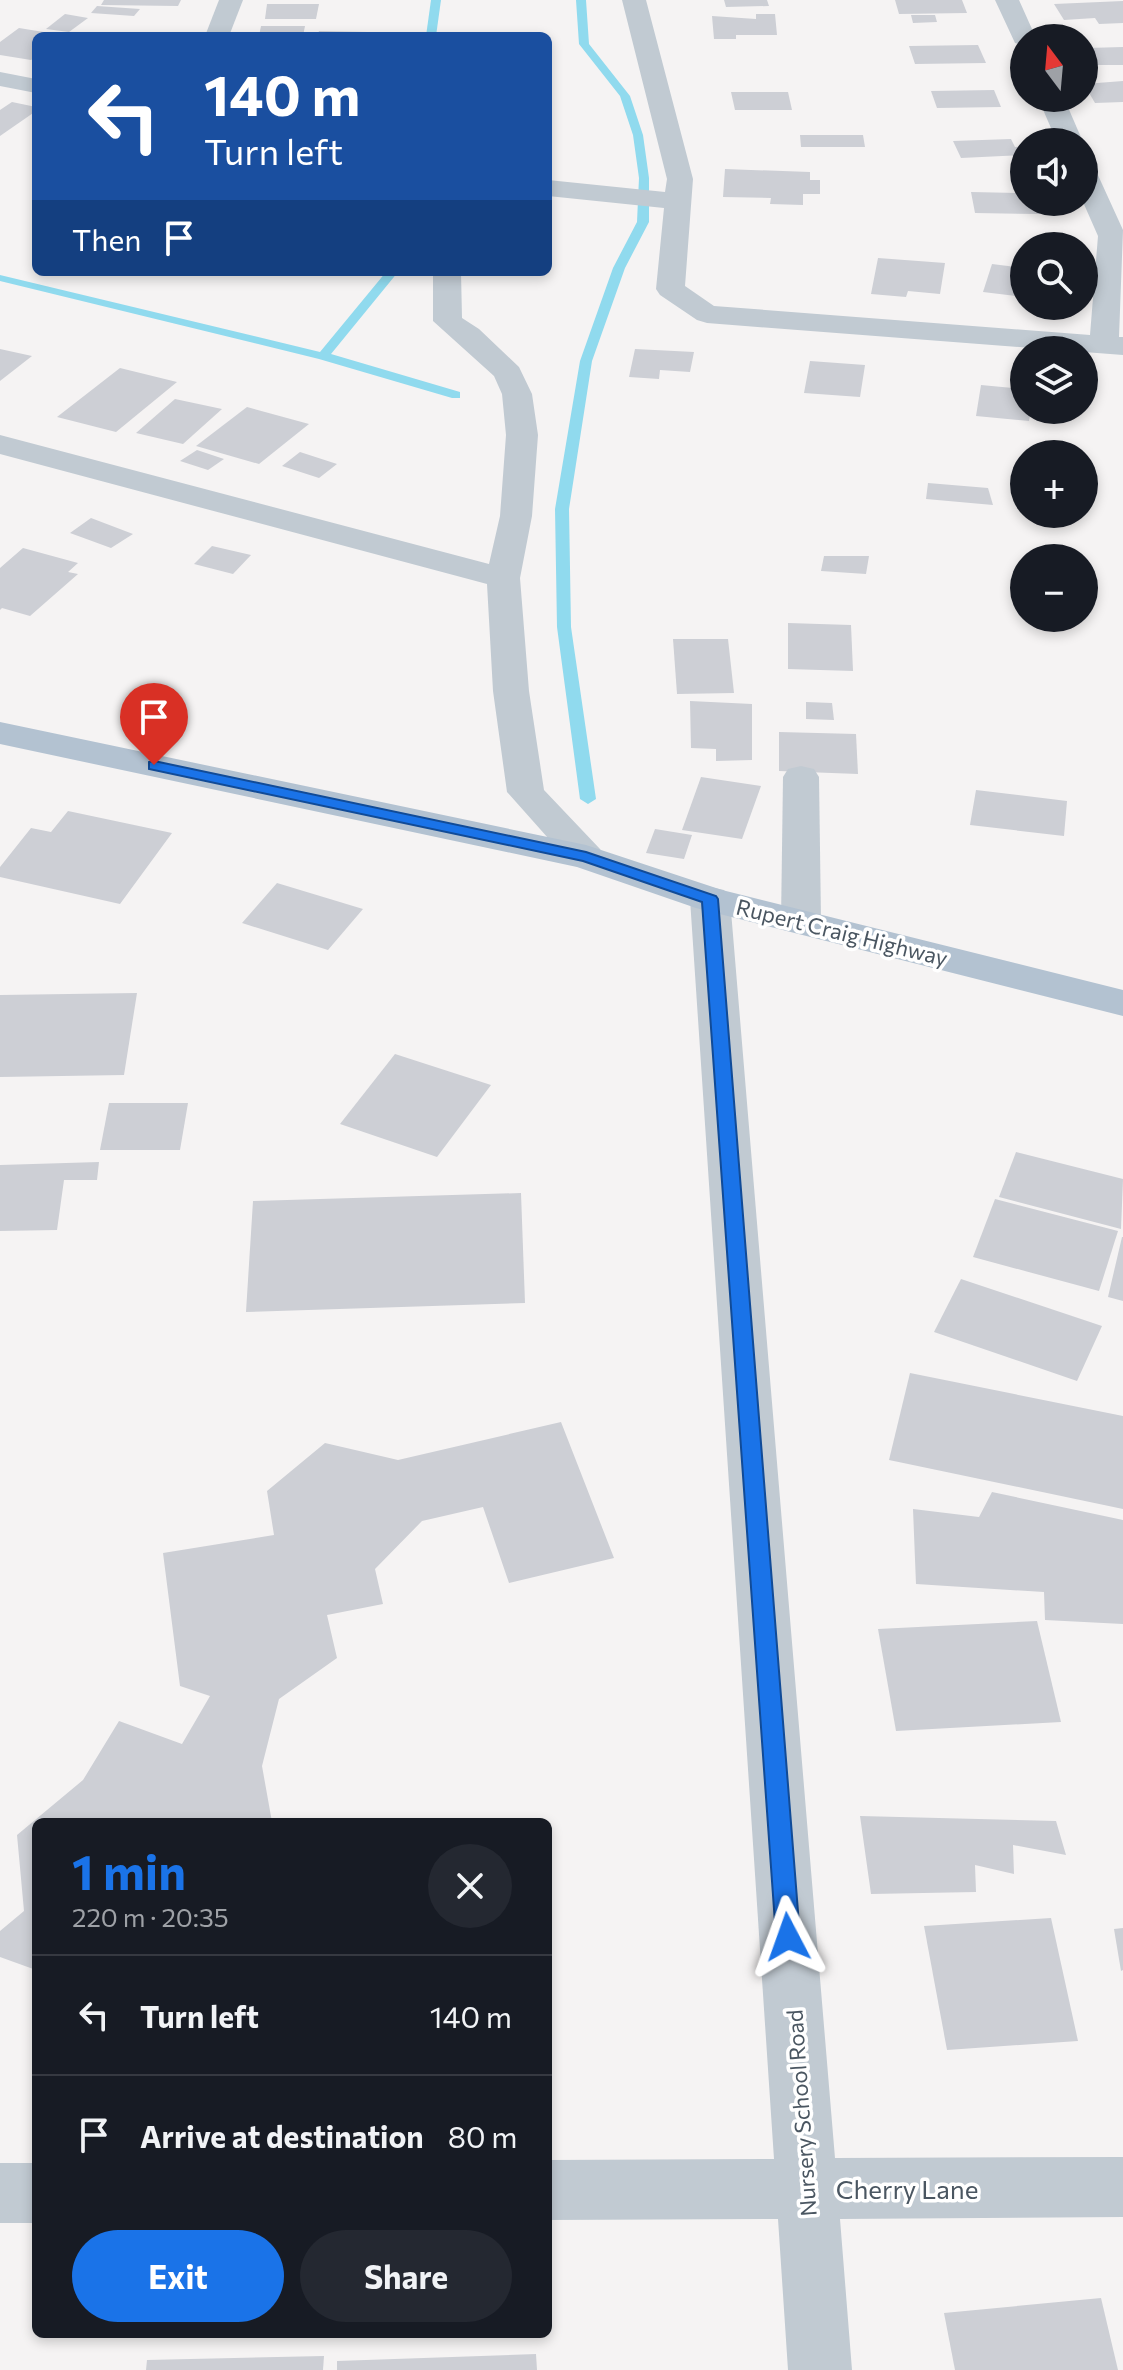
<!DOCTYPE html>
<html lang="en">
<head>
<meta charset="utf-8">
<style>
  :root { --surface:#171b24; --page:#242831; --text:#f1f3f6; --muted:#9ea1a6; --line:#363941; --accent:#1a73e8 }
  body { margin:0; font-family:Commissioner,sans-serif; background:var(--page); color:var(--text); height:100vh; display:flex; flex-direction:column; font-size:30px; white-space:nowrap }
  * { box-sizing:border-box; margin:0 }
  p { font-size:26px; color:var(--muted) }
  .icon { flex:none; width:44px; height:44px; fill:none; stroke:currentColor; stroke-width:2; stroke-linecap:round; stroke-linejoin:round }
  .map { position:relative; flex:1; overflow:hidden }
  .details { position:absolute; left:32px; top:1818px; width:520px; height:520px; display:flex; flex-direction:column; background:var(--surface); border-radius:12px; box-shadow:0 4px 12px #0003 }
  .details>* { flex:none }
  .top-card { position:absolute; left:32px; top:32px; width:520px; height:244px; border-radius:12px; box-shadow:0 4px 12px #0003; background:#1a4fa0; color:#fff; overflow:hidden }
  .needle { width:52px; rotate:344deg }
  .fabs { position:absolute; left:1010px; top:24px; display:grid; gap:16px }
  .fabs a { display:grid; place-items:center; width:88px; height:88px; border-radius:50%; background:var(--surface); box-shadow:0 4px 12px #0003; font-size:40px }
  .pin { position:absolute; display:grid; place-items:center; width:68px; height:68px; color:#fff; margin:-82px -34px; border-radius:50% 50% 50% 0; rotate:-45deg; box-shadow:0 0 8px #0007 }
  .pin .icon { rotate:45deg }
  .me { position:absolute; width:88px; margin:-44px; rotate:356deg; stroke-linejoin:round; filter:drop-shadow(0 0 6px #0008) }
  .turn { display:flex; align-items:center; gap:28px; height:168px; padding:0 40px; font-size:36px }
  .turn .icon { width:104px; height:104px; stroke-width:2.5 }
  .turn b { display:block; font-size:56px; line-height:68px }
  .then { display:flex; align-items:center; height:76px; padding:0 40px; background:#0003; gap:16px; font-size:30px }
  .round { display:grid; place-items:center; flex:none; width:84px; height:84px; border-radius:42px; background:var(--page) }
  .overview { display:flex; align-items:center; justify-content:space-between; height:136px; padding:0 40px }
  h1 { font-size:48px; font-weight:700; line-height:60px; color:var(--accent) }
  .cta { display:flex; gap:16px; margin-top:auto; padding:16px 40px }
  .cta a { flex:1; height:92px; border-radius:48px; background:var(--accent); color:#fff; font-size:32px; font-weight:700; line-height:92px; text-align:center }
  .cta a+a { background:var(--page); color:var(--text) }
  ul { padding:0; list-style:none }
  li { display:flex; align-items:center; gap:24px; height:120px; padding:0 40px; border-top:2px solid var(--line) }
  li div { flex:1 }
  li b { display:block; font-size:30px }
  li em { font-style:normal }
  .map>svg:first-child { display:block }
</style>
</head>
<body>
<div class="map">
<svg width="1123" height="2370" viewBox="0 0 1123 2370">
  <rect width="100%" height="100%" fill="#f5f3f3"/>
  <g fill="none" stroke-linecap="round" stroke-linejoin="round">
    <g fill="#90daee" fill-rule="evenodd">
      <polygon points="431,0 441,0 436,36 426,36"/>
      <polygon points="576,0 586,0 589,44 630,96 643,135 649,178 649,222 625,268 592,361 569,509 571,627 596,799 588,804 580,799 557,627 555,509 580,361 613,268 637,222 639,178 633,135 620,96 579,44"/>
      <polygon points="386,272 398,272 331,354 460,392 460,398 452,398 319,359 0,281 0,275 320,352"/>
    </g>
  </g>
  <g fill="#cdcfd5">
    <polygon points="104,0 181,0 178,6 101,5"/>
    <polygon points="724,0 767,0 769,6 726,7"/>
    <polygon points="895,0 962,0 967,13 899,14"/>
    <polygon points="1123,1 1123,23 1099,24 1095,18 1064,20 1054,4"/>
    <polygon points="267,4 319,4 316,19 265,19"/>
    <polygon points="97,6 140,9 134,16 91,13"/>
    <polygon points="65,14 88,18 69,32 46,29"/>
    <polygon points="756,14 775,14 777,35 736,35 736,39 714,39 712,16 756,19"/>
    <polygon points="911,15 935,15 937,22 913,23"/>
    <polygon points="261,26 305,26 303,36 259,36"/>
    <polygon points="19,28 56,34 56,36 36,36 36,57 31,60 0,55 0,42"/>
    <polygon points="319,31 368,32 367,36 317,36"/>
    <polygon points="978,45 986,63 915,64 909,46"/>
    <polygon points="1123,47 1123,65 1095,65 1087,48"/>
    <polygon points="1123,81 1123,102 1095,103 1084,84"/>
    <polygon points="994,90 1001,107 937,108 931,91"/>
    <polygon points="731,92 788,92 792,110 735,110"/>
    <polygon points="12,102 36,107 36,111 0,136 0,110"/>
    <polygon points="800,135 863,135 865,147 801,147"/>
    <polygon points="1011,139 1015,147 1024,146 1024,155 961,158 953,141"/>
    <polygon points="725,169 810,172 810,180 820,180 820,194 803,194 803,205 770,204 771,198 723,197"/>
    <polygon points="971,192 1024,193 1024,202 1037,202 1040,214 975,213"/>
    <polygon points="878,258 945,263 940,294 908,291 906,297 871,294"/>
    <polygon points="992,264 1024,268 1024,297 983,292"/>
    <polygon points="0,349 32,356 0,381"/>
    <polygon points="635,349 694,352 690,372 660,370 659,379 629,377"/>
    <polygon points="810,361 865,365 860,397 804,393"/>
    <polygon points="120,368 177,382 116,432 57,417"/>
    <polygon points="981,385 1024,389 1024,410 1031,410 1029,421 976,416"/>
    <polygon points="175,399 222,409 183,444 136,433"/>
    <polygon points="247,407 309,424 259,464 196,446"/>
    <polygon points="197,450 224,459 208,470 180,461"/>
    <polygon points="300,452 337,464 319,478 282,466"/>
    <polygon points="928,483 988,488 993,505 926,499"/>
    <polygon points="91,518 133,534 111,548 70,533"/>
    <polygon points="212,546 251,555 233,574 194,564"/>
    <polygon points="23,548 78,563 68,572 78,574 30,616 2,608 0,610 0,568"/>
    <polygon points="824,556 869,556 866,574 821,571"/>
    <polygon points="788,623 851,625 853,671 788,669"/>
    <polygon points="673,639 728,639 734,693 677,694"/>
    <polygon points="690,701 752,704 752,760 716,761 716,749 691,748"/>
    <polygon points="806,702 832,703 834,720 806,719"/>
    <polygon points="779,732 856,734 858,774 779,771"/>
    <polygon points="701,777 761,786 742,839 682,830"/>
    <polygon points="976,790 1067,801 1064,836 970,825"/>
    <polygon points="68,811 172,833 120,904 0,877 0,867 31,828 51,832"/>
    <polygon points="655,829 692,835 684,859 646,853"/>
    <polygon points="277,883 363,909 328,950 242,923"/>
    <polygon points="137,993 124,1075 0,1077 0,995"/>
    <polygon points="395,1054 491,1085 437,1157 340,1124"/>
    <polygon points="109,1103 188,1103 180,1150 100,1150"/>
    <polygon points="1016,1152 1123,1179 1121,1229 999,1197"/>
    <polygon points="99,1162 97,1180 64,1180 57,1230 0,1231 0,1165"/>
    <polygon points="521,1193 525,1303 246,1312 253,1201"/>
    <polygon points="995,1199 1118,1231 1099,1291 973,1257"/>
    <polygon points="1122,1237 1123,1237 1123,1301 1108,1297"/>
    <polygon points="961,1279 1102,1326 1077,1381 934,1332"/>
    <polygon points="910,1373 1123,1416 1123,1509 889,1460"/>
    <polygon points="561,1422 614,1558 509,1583 483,1507 422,1521 375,1569 383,1604 327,1615 337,1658 279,1699 262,1766 272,1822 36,1822 36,1970 0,1957 0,1931 24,1911 17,1835 83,1780 119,1721 182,1744 210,1696 180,1686 163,1553 274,1535 267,1491 325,1443 398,1460"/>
    <polygon points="992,1492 1123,1520 1123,1624 1045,1620 1044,1592 916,1584 913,1509 979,1517"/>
    <polygon points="1037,1621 1061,1722 896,1731 878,1629"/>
    <polygon points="860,1816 1056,1821 1066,1855 1013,1845 1014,1874 975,1865 976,1892 871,1894"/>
    <polygon points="1051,1918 1078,2041 947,2050 924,1926"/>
    <polygon points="1123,1928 1123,1970 1121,1971 1114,1929"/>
    <polygon points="1101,2298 1118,2370 955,2370 944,2313"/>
    <polygon points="536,2354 537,2370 337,2370 337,2361"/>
    <polygon points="324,2356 323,2370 146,2370 147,2360"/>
  </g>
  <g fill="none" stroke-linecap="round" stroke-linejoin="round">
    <g fill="#c1cad2" fill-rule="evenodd">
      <polygon points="219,0 243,0 229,36 205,36"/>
      <polygon points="622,0 646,0 693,179 685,286 714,306 1090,335 1098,236 1083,202 1084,165 1093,167 1097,173 1123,230 1119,337 1123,337 1123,355 707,323 697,320 660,295 656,289 664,208 548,196 548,180 665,192 667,179"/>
      <polygon points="995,0 1019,0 1036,38 1024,38 1024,45 1015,43"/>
      <polygon points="0,72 36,79 36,93 0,86"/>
      <polygon points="1038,98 1064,98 1083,142 1057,142"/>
      <polygon points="433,272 461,272 462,318 479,329 519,367 532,394 538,435 532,516 520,578 529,691 544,790 600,849 605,857 600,865 586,869 572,865 507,792 493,691 487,584 0,454 0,435 489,564 500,516 506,435 502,394 494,376 433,321"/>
      <polygon points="801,766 814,769 819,777 821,921 815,930 801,933 787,930 781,921 783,777 788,769"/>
      <polygon points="710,887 724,890 730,899 835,2158 1123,2157 1123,2217 840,2219 852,2370 788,2370 778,2219 548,2220 548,2160 774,2159 690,899 696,890"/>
      <rect x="0" y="2163" width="36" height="60"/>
    </g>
    <polygon fill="#b3c2d1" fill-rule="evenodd" points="0,722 586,845 722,890 1123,990 1123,1016 696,908 577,867 0,744"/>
  </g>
  <polygon fill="#1a73e8" stroke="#114b97" stroke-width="2" points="154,761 586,852 716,896 718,899 800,1937 796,1945 788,1948 780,1945 776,1937 702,902 583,861 149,769 149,762"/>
  <g text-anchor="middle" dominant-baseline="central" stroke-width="7" stroke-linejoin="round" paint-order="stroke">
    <g font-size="22" fill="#4a5661" stroke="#fff">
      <text transform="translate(842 932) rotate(14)">Rupert Craig Highway</text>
      <text transform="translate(801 2113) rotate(-94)">Nursery School Road</text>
    </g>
    <g font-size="26" fill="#4a5661" stroke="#fff">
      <text x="907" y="2188">Cherry Lane</text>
    </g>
  </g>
</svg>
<div class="fabs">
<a><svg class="needle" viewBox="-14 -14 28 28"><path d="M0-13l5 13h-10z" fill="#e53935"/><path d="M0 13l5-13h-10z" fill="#9ea1a6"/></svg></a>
<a><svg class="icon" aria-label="sound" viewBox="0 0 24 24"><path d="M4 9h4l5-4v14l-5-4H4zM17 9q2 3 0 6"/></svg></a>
<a><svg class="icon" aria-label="search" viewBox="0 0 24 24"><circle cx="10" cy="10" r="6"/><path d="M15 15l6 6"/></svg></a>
<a><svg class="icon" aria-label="layers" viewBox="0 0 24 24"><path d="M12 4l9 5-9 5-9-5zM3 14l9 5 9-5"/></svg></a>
<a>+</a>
<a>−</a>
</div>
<div class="pin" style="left:154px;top:765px;background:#d93025"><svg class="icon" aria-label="arrive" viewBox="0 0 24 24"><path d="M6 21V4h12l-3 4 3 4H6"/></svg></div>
<svg class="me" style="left:788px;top:1937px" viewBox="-20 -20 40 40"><path d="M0-17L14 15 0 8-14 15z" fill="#1a73e8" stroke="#fff" stroke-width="4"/></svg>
<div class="top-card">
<div class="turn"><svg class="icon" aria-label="left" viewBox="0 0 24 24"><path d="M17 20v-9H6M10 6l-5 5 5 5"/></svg><div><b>140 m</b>Turn left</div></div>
<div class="then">Then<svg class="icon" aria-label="arrive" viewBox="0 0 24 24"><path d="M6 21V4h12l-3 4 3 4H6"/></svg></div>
</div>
<section class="details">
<div class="overview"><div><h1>1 min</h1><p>220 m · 20:35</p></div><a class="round"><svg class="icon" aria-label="close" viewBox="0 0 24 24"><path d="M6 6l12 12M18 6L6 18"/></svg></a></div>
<ul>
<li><svg class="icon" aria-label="left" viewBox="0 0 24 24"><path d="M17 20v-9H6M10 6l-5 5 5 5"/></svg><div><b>Turn left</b></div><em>140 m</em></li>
<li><svg class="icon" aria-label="arrive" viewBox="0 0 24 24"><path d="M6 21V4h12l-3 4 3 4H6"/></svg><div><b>Arrive at destination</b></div><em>80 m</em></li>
</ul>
<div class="cta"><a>Exit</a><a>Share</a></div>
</section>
</div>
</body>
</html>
